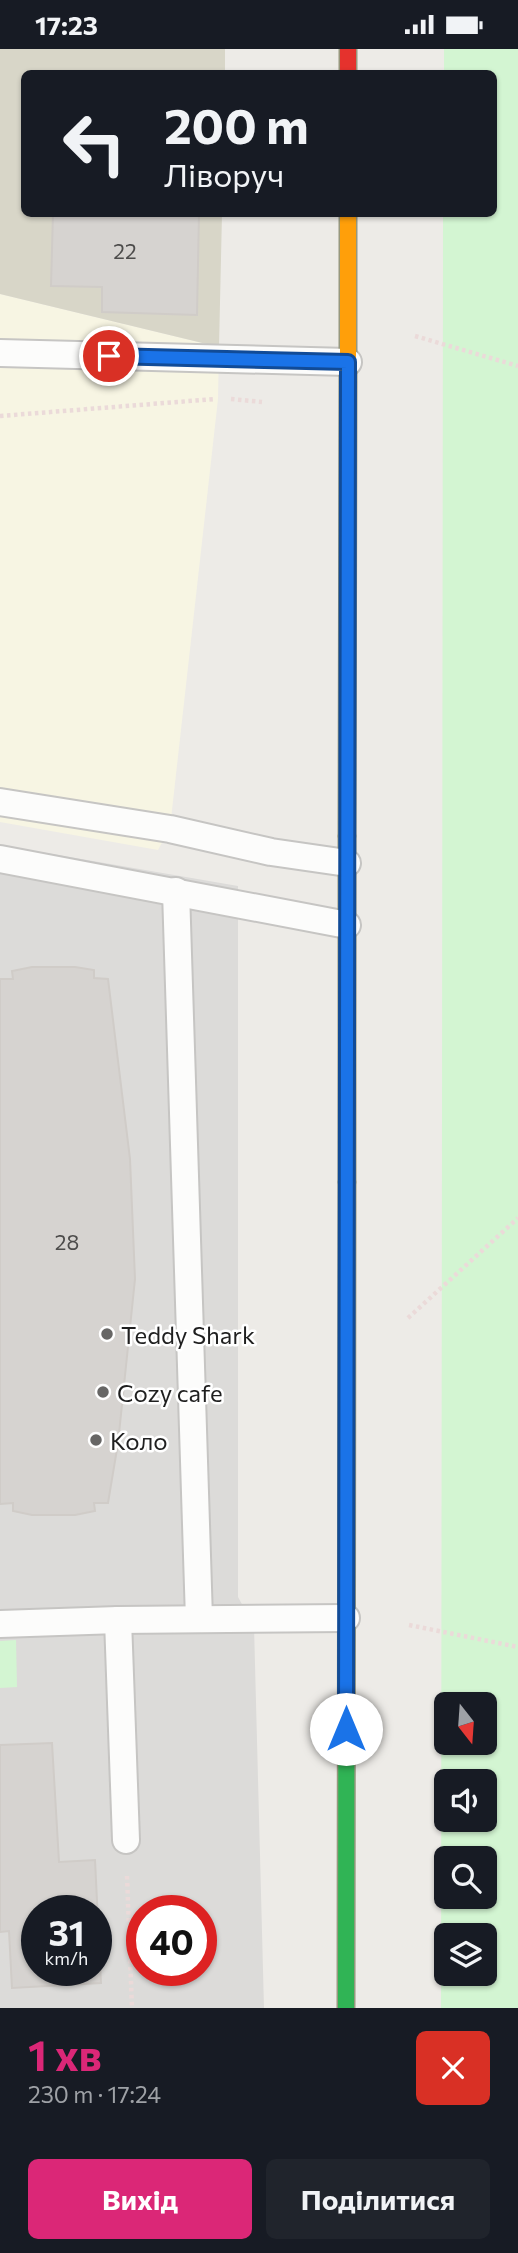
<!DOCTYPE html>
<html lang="uk">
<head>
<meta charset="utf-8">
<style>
  :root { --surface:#171b24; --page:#20242c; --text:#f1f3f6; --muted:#9ea1a6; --accent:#db2777 }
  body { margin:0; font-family:Commissioner,sans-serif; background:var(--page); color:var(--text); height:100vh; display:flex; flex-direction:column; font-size:26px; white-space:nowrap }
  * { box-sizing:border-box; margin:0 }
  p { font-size:23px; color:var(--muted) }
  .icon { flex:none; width:38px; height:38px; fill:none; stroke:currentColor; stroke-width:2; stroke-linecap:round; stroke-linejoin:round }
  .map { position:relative; height:1959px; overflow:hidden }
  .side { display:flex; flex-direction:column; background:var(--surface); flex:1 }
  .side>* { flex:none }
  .top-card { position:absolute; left:21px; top:21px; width:476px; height:147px; border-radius:10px; box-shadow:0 2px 5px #0004; background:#171b24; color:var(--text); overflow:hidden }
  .needle { width:46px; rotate:163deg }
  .fabs { position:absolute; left:434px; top:1643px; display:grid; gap:14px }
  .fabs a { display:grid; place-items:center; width:63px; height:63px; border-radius:10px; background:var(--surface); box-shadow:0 2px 5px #0004; font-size:35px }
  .speed { position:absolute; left:21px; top:1846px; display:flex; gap:14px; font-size:35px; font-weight:700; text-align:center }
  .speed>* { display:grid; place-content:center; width:91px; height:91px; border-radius:50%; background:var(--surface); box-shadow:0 2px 5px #0004; line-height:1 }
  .speed small { font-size:18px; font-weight:400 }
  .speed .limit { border:10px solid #d22; background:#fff; color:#111 }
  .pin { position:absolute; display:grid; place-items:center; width:60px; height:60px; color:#fff; margin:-30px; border:4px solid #fff; border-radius:50%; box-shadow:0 2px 7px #0007 }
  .me { position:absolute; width:77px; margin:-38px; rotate:0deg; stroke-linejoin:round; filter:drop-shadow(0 0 5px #0008) }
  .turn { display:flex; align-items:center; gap:24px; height:147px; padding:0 28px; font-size:32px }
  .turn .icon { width:91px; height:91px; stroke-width:2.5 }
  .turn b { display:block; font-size:49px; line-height:60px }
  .round { display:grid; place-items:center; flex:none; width:74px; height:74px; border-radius:10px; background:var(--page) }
  .overview { display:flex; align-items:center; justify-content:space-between; height:119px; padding:0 28px }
  h1 { font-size:42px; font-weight:700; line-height:52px; color:var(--accent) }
  .action { display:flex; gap:14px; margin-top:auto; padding:14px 28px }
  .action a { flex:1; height:80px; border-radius:10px; background:var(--accent); color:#fff; font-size:28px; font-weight:700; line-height:80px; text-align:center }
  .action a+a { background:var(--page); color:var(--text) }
  .status { display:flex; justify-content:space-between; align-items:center; height:49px; padding:0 35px; background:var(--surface); direction:ltr }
  .status svg { height:19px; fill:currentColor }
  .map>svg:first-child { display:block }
</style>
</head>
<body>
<div class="status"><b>17:23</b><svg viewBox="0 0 49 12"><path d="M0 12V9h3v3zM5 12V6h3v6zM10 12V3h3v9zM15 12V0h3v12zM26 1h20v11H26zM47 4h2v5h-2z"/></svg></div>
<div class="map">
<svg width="518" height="1959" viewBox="0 0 518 1959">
  <rect width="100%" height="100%" fill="#edebe7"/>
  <path fill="#dcdbd9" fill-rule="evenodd" d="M 0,796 L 238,837 L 238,1548 L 254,1577 L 264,1959 L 0,1959 ZM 37,1862 L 96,1862 L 96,1922 L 37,1922 ZM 142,1862 L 201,1862 L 201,1922 L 142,1922 Z"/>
  <polygon fill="#f7f5e3" points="0,245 219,298 218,350 170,779 158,801 0,773"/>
  <polygon fill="#d8d6c8" points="0,0 225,0 225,24 24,24 24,164 222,165 219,298 0,245"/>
  <g fill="#d3f5d2" fill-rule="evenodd">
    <path d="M 444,0 L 518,0 L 518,1959 L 441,1959 L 443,165 L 494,164 L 494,24 L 444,24 ZM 446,1656 L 485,1656 L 485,1694 L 446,1694 ZM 446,1732 L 485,1732 L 485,1771 L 446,1771 ZM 446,1810 L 485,1810 L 485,1848 L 446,1848 ZM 446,1886 L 485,1886 L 485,1925 L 446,1925 Z"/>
    <polygon points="16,1591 17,1638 0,1639 0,1592"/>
  </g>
  <g fill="#d6d3d0" stroke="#d0ccc8" stroke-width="2" fill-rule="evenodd">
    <polygon points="53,164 199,164 197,266 102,263 102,238 51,237"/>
    <polygon points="32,918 75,918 94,921 94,929 108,930 130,1110 135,1230 118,1394 108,1454 94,1454 95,1462 75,1466 32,1466 13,1462 13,1454 0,1455 0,930 13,930 12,922"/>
    <path d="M 52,1694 L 59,1813 L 95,1811 L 101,1934 L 12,1939 L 9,1882 L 0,1883 L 0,1696 ZM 37,1862 L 96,1862 L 96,1922 L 37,1922 Z"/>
  </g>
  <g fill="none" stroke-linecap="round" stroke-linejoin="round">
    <defs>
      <g id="lane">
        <polyline points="0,304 348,313"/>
        <polyline points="0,753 170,780 271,803 347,814"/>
        <polyline points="0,810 347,876"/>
        <polyline points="176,842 199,1570"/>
        <polyline points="118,1571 126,1791"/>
        <polyline points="0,1575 118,1571 346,1569"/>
      </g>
      <g id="fast">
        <polyline points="347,787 348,323"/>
        <polyline points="346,1959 347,1133"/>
      </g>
      <polyline id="slow" points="348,323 348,164"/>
      <g id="jam">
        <polyline points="348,0 348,24"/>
        <polyline points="347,1133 347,787"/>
      </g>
    </defs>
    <use href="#lane" stroke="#c6c5c3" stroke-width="30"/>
    <use href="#fast" stroke="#97987e" stroke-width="19"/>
    <use href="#slow" stroke="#97987e" stroke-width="19"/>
    <use href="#jam" stroke="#97987e" stroke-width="19"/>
    <g stroke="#ebdad9" stroke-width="4.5" stroke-dasharray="3.5 3.5" stroke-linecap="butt">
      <polyline points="415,287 518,317"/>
      <polyline points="231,350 262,353"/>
      <polyline points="0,367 215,350"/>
      <polyline points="408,1269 518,1169"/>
      <polyline points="409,1576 518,1598"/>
      <polyline points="127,1827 132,1959"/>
    </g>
    <use href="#lane" stroke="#fcfcfb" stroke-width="26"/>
    <use href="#fast" stroke="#30b455" stroke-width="16"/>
    <use href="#slow" stroke="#ff9f0a" stroke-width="16"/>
    <use href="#jam" stroke="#e5322d" stroke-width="16"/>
  </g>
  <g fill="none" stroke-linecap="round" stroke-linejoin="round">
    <defs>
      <polyline id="route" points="109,307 348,313 346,1680"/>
    </defs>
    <use href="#route" stroke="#114b97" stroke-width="18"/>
    <use href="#route" stroke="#1a73e8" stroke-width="12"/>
  </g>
  <g fill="#676665" stroke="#fff" stroke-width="2.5">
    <circle cx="107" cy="1285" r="7"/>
    <circle cx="103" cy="1343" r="7"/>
    <circle cx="96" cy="1391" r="7"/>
  </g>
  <g text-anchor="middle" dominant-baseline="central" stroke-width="5" stroke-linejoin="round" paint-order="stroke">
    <g font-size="21" fill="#4d4c4b">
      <text x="125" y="201">22</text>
      <text x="67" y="1192">28</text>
    </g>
    <g font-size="24" fill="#1f1f1f" stroke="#fff" text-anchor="start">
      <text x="121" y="1285">Teddy Shark</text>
      <text x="117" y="1343">Cozy cafe</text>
      <text x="110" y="1391">Коло</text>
    </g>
  </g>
</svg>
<div class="fabs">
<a><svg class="needle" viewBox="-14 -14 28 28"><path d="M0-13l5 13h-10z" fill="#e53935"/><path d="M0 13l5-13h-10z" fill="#9ea1a6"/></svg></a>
<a><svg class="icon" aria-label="sound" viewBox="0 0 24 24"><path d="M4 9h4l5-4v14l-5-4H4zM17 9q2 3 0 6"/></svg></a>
<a><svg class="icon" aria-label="search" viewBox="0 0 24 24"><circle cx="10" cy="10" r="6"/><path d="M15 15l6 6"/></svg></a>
<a><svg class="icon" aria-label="layers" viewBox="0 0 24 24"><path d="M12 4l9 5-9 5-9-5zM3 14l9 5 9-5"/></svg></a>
</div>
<div class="speed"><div>31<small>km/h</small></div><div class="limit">40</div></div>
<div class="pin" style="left:109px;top:307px;background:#d93025"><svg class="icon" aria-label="arrive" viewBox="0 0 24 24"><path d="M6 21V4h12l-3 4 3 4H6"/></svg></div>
<svg class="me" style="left:346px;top:1680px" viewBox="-20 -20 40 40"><circle r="19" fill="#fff"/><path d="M0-13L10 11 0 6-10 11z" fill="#1a73e8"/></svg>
<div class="top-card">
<div class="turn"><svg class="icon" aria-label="left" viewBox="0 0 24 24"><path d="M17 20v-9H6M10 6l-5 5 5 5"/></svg><div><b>200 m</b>Ліворуч</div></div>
</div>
</div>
<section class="side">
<div class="overview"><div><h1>1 хв</h1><p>230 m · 17:24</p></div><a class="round" style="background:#d93025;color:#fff"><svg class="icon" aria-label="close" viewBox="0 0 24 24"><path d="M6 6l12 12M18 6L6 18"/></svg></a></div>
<div class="action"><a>Вихід</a><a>Поділитися</a></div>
</section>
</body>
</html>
